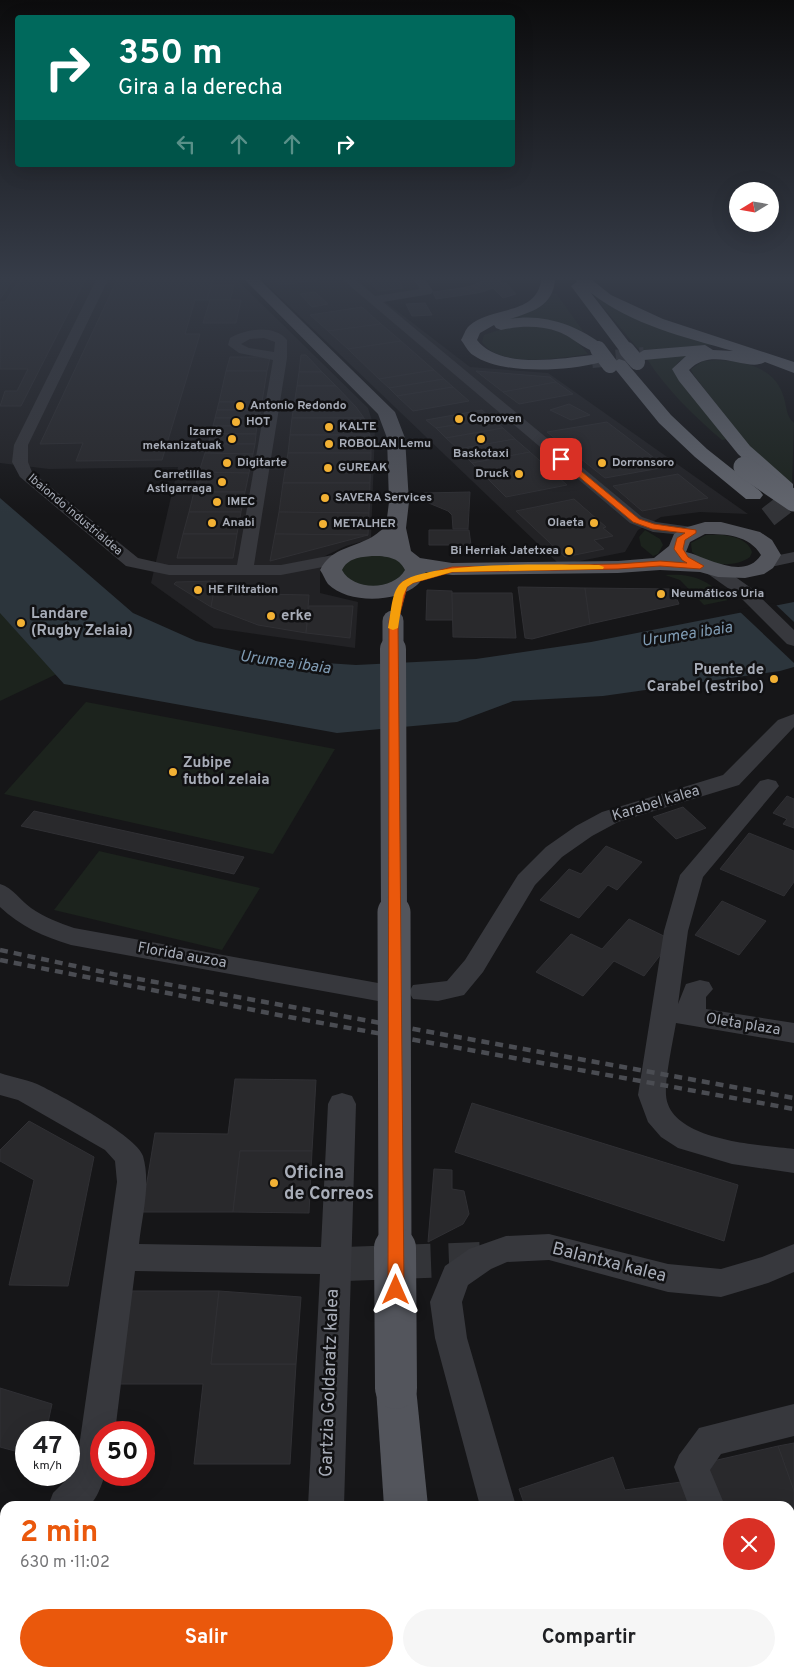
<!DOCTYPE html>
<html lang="es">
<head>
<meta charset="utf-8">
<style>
  :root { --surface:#fff; --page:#f6f6f6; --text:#202124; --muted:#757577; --accent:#ea580c }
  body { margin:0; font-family:Overpass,sans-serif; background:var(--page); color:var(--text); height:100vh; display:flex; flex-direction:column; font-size:19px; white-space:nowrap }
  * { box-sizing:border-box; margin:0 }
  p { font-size:16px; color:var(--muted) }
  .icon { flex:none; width:28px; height:28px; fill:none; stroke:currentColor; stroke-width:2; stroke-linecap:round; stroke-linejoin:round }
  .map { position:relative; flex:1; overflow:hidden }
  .panel { position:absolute; left:0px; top:1501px; width:795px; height:176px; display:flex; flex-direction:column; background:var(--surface); border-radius:15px 15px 0 0; box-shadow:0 5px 20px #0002 }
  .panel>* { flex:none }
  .guide { position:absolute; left:15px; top:15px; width:500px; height:152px; border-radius:5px; box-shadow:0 5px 20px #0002; background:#00695c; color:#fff; overflow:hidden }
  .needle { width:32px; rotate:259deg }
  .fabs { position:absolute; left:729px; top:182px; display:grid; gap:10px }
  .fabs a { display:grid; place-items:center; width:50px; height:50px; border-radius:50%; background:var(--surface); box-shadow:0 5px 20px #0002; font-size:25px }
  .speed { position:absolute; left:15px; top:1421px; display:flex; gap:10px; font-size:25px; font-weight:700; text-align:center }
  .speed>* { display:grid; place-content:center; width:65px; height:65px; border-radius:50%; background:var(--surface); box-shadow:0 5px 20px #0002; line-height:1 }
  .speed small { font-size:12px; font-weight:400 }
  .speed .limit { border:8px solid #d22; background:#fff; color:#111 }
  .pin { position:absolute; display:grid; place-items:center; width:42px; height:42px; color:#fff; margin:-21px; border-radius:10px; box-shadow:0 2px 8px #0006 }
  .me { position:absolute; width:55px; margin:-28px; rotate:0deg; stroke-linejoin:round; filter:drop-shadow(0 0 4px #0008) }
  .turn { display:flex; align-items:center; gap:18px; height:105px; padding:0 20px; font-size:22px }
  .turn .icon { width:65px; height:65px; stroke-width:2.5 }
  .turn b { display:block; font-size:35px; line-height:42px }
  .lanes { display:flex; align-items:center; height:48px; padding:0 20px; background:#0003; justify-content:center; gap:25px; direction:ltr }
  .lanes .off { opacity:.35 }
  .round { display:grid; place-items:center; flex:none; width:52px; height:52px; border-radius:26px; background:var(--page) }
  .headline { display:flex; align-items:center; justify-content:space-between; height:85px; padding:0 20px }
  h1 { font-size:30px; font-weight:700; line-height:38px; color:var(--accent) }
  .action { display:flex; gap:10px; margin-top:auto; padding:10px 20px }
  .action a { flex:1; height:58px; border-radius:30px; background:var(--accent); color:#fff; font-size:20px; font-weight:700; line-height:58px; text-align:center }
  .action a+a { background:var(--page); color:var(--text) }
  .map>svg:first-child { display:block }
</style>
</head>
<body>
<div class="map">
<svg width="794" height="1677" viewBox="0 0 794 1677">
  <rect width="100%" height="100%" fill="#161618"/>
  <g fill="#222225">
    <polygon points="0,280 237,280 368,408 375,430 371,539 346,546 323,557 320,570 320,593 358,602 355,648 214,628 151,583 178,467 49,469 0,463"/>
    <polygon points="262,280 425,280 433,292 384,301 470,367 548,373 748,514 700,512 661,517 638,530 625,552 560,565"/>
  </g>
  <g fill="#1c231d">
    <polygon points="552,293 556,293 583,331 501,322 547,300"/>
    <polygon points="594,296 596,296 713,345 639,350"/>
    <path d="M 533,326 C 557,329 573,334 588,354 C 561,358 499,369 482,342 L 484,335 L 505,328 Z"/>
    <path d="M 693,354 L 678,362 L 675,367 L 727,439 L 722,440 C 695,417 666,389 647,359 Z"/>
    <path d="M 716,360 C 744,361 776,367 784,398 C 787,408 786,416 794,423 L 792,485 L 753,452 L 693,374 L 691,369 L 703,361 Z"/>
    <polygon points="645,530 660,539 663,545 658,554 653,556 641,546 639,537"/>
    <path d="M 706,535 C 722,534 746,535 752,552 L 750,557 C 733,569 707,565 692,552 L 691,543 Z"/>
    <path d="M 367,554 L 396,558 L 406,568 C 405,585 375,590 361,586 C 354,583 347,577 340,573 L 343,563 Z"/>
    <path d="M 665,575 C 693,573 708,580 728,600 L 704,605 L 680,580 Z"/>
    <polygon points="0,584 82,662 0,701"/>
    <polygon points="86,702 335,749 273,854 4,794"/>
    <polygon points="99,851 260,888 222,950 54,910"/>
    <polygon points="5,1592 5,1672 231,1673 223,1677 0,1677 0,1593"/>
  </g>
  <polygon fill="#2c353c" points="0,498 133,613 196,641 280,660 356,665 476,659 591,642 794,602 794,667 780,671 603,696 513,701 457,722 337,733 64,684 0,613"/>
  <polygon fill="#161618" points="774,603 794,622 794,663 738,610"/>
  <g fill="#29292c" stroke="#303034">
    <polygon points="0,280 13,280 0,299"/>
    <polygon points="19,280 85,280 21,406 0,406 5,391 17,391 28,369 0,369 0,302 5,302"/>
    <polygon points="117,280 213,280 207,300 195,300 185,334 200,334 162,460 76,461 83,443 40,444"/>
    <polygon points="275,280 317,280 280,285"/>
    <polygon points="366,280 399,280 403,288 379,291"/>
    <polygon points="485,280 502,280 499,282 506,283 516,294 503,298 493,288 485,291 471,286"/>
    <polygon points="212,285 234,285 230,300 207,300"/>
    <polygon points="471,286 485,291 477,293 462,288"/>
    <polygon points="462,288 477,293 436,299 433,292"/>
    <polygon points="315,292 328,304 312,307 300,294"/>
    <polygon points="210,300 241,300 236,323 203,323"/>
    <polygon points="425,303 432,315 412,316 406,304"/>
    <polygon points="362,307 381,324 328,331 310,315"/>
    <polygon points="381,324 401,341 348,349 328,331"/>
    <polygon points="401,341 434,370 379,379 348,349"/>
    <polygon points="301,355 306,355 322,372 299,372"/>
    <polygon points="230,357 270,357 267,371 226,371"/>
    <polygon points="434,370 444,379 389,388 379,379"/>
    <polygon points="226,371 267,371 262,402 219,402"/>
    <polygon points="476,371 550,377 556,382 503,392"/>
    <polygon points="299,372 322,372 336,386 297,386"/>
    <polygon points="444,379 453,387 397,396 389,388"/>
    <polygon points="556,382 573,394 519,404 503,392"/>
    <polygon points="297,386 336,386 356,407 364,418 292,418"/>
    <polygon points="453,387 469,401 413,411 397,396"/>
    <polygon points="219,402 262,402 261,410 217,410"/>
    <polygon points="569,404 590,415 571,420 550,410"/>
    <polygon points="217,410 261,410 259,418 215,418"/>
    <polygon points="482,410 492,419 436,428 426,420"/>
    <polygon points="215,418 259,418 257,426 213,426"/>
    <polygon points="292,418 364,418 370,435 290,435"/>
    <polygon points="492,419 503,428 446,438 436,428"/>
    <polygon points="607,422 666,467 605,478 547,432"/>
    <polygon points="213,426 257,426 256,434 211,434"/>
    <polygon points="503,428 515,439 458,449 446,438"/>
    <polygon points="211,434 256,434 255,444 208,444"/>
    <polygon points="290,435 370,435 371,453 288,453"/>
    <polygon points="515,439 530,452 472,463 458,449"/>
    <polygon points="208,444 255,444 253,454 205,453"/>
    <polygon points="530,452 567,485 506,497 472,463"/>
    <polygon points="205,453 253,454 249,473 199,472"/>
    <polygon points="288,453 371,453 370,483 283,483"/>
    <polygon points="199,472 249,473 245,492 194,492"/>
    <polygon points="678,474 708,498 642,511 613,486"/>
    <polygon points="283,483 370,483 369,513 279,512"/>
    <polygon points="194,492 245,492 241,512 189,512"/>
    <polygon points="470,492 468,529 453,529 452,515 448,511 419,499 420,495 424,493"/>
    <polygon points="574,499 606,527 603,528 613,536 594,540 604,549 565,557 516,511"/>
    <polygon points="189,512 241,512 237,534 183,534"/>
    <polygon points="279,512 369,513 368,535 275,534"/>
    <polygon points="429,530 469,530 471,545 429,545"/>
    <polygon points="183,534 237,534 233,558 177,558"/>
    <polygon points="275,534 368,535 270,561"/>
    <polygon points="216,581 211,607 174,584 176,582"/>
    <polygon points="215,585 263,586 261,594 309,595 306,633 258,625 211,607"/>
    <polygon points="518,587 585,588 590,624 532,639 525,638"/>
    <polygon points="585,588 673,589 679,604 590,624"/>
    <polygon points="427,590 452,591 453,620 426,620"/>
    <polygon points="452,593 512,593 516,638 453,637"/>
    <polygon points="309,606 353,606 350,638 306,633"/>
    <polygon points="787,796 794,799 794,828 783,824 787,819 773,813"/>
    <polygon points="683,807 706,828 676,839 653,817"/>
    <polygon points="34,811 244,857 234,874 21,826"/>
    <polygon points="749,833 794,851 794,882 784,896 720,869"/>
    <polygon points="606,846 642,862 617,890 608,885 579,918 540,900 569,869 581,874"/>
    <polygon points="722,901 766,921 739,955 695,935"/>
    <polygon points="629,919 672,940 644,976 614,961 583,996 536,972 571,934 602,949"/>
    <polygon points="235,1079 316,1080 312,1151 240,1151 233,1212 142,1212 155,1133 228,1134"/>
    <polygon points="472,1103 738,1185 724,1241 455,1152"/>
    <polygon points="29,1121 94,1157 68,1286 9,1285 34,1180 0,1161 0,1150"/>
    <polygon points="240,1151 312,1151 309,1213 233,1212"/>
    <polygon points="434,1169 452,1170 452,1189 464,1191 469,1214 463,1224 428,1242"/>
    <polygon points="132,1291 219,1291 211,1364 296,1364 290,1464 194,1464 203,1384 117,1384"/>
    <polygon points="219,1291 301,1297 296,1364 211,1364"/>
    <polygon points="0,1388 52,1404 46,1432 26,1432 26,1454 0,1447"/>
    <polygon points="794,1443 794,1491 778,1446"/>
    <polygon points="778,1446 794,1491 794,1546 790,1547 790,1506 716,1506 700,1464"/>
    <polygon points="613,1457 625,1490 681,1482 689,1506 525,1506 519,1489"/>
    <polygon points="794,1583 794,1638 790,1620 790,1584"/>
    <polygon points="790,1620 794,1638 794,1649 790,1650"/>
    <polygon points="790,1657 794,1658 794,1677 767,1677 766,1672 790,1672"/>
    <polygon points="707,1672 766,1672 767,1677 707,1677"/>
  </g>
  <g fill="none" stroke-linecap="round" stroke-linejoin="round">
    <polyline stroke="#333438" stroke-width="34" stroke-dasharray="34 18" stroke-linecap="butt" points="345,1264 480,1259"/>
    <polyline stroke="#333438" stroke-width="21" stroke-dasharray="21 10" stroke-linecap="butt" points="768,517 794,497"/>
    <polyline stroke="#333438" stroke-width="16" stroke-dasharray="16 8" stroke-linecap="butt" points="592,360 644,355"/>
    <g fill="#37383d" fill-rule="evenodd">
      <path d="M 96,280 L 108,280 L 28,445 L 28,462 L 32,472 L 138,558 L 169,565 L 237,565 L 273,360 L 239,353 L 228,345 L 230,338 C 246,329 274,324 287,340 L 287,358 L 254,565 L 281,565 L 338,554 L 344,555 L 347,559 L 344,563 L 281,575 L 169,575 L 126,566 L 20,477 L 12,462 L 14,445 ZM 264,338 L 275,342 L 274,352 L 249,348 L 241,344 L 250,339 Z"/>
      <polygon points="343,280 356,280 375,296 420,289 414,280 426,280 433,291 431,294 383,302 642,517 656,522 699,528 701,531 699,534 693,536 653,532 630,523"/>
      <polygon points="794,552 794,562 766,568 760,567 757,563 760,559"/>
      <polygon points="714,565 720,566 751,588 794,630 794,646 787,644 739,596 708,574 705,570 708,566"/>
      <polygon points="794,714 794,727 739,785 618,822 592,836 562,857 535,885 483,972 464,995 438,1001 413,999 409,992 413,985 447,981 465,960 518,875 546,847 576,826 602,812 723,775 778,720"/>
      <path d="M 768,779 L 776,781 L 779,786 L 703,877 L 688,931 L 678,1004 L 686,984 L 700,980 L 709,982 L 713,989 L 706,997 L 706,1009 L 794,1023 L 794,1043 L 676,1023 C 673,1041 665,1077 666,1095 C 669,1141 760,1145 794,1149 L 794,1173 L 732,1164 L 678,1148 L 661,1137 L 648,1122 L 638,1095 L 664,931 L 680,875 L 760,781 Z"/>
      <path d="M 0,884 C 13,888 20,900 31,908 C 44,917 59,923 74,928 L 378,983 L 387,985 L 391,992 L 387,999 L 378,1001 L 71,945 C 44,937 20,926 0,907 Z"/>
      <path d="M 0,1073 C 12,1077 25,1079 37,1084 C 58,1094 137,1136 143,1156 C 151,1184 142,1216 139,1244 L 321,1247 L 328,1104 L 332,1096 L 342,1093 L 352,1096 L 356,1104 L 344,1506 L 308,1506 L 320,1274 L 135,1271 L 115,1432 L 101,1432 L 101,1475 L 105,1475 C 101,1486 98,1497 89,1506 L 48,1506 L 53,1493 L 70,1476 L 78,1454 L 117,1182 L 115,1161 L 105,1150 L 18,1100 L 0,1095 Z"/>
      <polygon points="549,1234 668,1264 721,1269 762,1257 794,1244 794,1272 768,1283 721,1297 668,1292 549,1260 507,1262 491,1269 468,1285 462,1302 467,1338 516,1506 480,1506 435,1338 430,1302 445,1266 469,1249 506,1236"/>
      <polygon points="794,1404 794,1436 721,1454 710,1470 725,1506 689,1506 674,1467 679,1455 699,1428"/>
      <polygon points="0,1516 5,1517 5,1577 0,1579"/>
      <polygon points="794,1557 794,1593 790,1594 790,1558"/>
      <polygon points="401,1672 441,1672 442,1677 403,1677"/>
      <polygon points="528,1672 615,1672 616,1677 527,1677"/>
    </g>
    <g fill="#53555c" fill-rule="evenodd">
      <path d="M 245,280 L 260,280 L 395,412 L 405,438 L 409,502 L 406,528 L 411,551 L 420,558 L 452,563 L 618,561 L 654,558 L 669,546 L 674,534 L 684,528 L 705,522 L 721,522 L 760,532 L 772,540 L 781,555 L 773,568 L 764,574 L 745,578 L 718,577 L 700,572 L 660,570 L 618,573 L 452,575 L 426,572 C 423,576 421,582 417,585 C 396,603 348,604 328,584 C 325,580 323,574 320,570 C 331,549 348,549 366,540 C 374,537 380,531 386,526 L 389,502 L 387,438 L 378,414 ZM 705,534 C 726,534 749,535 761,555 C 744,581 707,557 686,552 L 690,542 ZM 372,556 C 386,556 399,557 405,570 C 393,591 353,591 342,570 C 348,558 360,557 372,556 Z"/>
      <polygon points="396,1369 410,1374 416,1388 428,1506 384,1506 376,1388 382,1374"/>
    </g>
    <g fill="#63666e" fill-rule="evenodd">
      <path d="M 541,280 L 555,280 C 553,306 532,312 510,319 C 543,313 578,325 604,346 L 606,349 L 604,352 C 591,356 573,337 559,332 C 540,325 520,326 501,330 L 496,328 L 494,325 L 480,333 L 477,340 C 499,369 559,359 592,355 L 598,357 L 600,360 L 598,363 C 566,371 501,375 473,355 C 468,352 465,345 461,340 C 464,335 465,330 469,326 C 490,306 537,316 541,280 Z"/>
      <path d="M 576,280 L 592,280 L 611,295 L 663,319 L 794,362 L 794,373 L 765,362 C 748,373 713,345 689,370 L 750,446 L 793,484 L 793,492 L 779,492 L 738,454 L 679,381 L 672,369 L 686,356 L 644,360 L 636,355 L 644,350 L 705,345 L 713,350 L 733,351 C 684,337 632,325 591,293 L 635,350 L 627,355 L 621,353 L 571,286 L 577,282 Z"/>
      <polygon points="619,359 625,361 671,415 707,449 760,491 763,495 760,499 746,499 695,457 659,423 611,364"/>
    </g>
    <g stroke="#4a4c52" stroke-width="4.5" stroke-dasharray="8 6" stroke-linecap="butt">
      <polyline points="0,950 122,976 794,1098"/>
      <polyline points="0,960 289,1017 794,1109"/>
    </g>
    <polyline stroke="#53555c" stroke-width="21" points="393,621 393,650"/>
    <polyline stroke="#53555c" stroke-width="26" points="393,649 394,914"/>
    <polyline stroke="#53555c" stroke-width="33" points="394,912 395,1250"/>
    <polyline stroke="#53555c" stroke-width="42" points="395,1248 396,1388"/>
    <g stroke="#63666e" stroke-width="16">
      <polyline points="598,349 610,365"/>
      <polyline points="627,350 637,362"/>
    </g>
    <polyline stroke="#63666e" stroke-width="21" points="744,467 794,501"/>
  </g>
  <linearGradient id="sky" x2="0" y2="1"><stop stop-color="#0c0c0d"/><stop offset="0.54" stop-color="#363c48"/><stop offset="1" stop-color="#363c48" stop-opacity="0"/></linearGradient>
  <rect width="794" height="515" fill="url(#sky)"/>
  <polygon fill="#ea580c" stroke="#983908" points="559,457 564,457 639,519 654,524 696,530 696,533 685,540 683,549 688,557 704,566 700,569 660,566 618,569 452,572 413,583 407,587 398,621 404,1290 401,1295 396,1297 390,1295 388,1290 389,621 400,584 407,579 452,567 618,564 660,561 687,563 682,560 674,549 677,538 685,533 652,529 633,522 559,460"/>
  <path fill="#f59e0b" d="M 599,565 L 604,567 L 603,569 L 452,572 L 413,583 L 407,587 L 403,596 L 398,628 L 393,630 L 388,628 C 391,615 391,593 400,584 C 422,560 563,565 599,565 Z"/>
  <g fill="#f2b134" stroke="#111113" stroke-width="2">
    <circle cx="240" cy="406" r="5"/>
    <circle cx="459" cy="419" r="5"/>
    <circle cx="236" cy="422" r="5"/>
    <circle cx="329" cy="427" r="5"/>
    <circle cx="232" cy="439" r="5"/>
    <circle cx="481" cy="439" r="5"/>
    <circle cx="329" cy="444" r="5"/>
    <circle cx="227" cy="463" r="5"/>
    <circle cx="602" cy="463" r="5"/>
    <circle cx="328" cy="468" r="5"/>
    <circle cx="519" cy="474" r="5"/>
    <circle cx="222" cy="482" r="5"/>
    <circle cx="325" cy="498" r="5"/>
    <circle cx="217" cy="502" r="5"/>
    <circle cx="212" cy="523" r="5"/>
    <circle cx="594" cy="523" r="5"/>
    <circle cx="323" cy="524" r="5"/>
    <circle cx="569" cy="551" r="5"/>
    <circle cx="198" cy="590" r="5"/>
    <circle cx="661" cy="594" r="5"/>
    <circle cx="271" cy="616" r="5"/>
    <circle cx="21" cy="623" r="5"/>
    <circle cx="774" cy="679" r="5"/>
    <circle cx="173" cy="772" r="5"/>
    <circle cx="274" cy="1183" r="5"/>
  </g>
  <g text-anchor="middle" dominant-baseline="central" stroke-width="5" stroke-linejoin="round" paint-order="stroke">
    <g font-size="12" font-weight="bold" fill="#a8adb8" stroke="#111113" text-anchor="start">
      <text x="250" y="406">Antonio Redondo</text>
      <text x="469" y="419">Coproven</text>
      <text x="246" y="422">HOT</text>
      <text x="339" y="427">KALTE</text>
      <text x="222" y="432" text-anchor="end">Izarre<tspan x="222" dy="14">mekanizatuak</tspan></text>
      <text x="339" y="444">ROBOLAN Lemu</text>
      <text x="481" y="454" text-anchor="middle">Baskotaxi</text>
      <text x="237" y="463">Digitarte</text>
      <text x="612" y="463">Dorronsoro</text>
      <text x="338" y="468">GUREAK</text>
      <text x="509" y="474" text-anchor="end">Druck</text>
      <text x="212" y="475" text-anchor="end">Carretillas<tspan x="212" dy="14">Astigarraga</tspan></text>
      <text x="335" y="498">SAVERA Services</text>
      <text x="227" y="502">IMEC</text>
      <text x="222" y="523">Anabi</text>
      <text x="584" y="523" text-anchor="end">Olaeta</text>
      <text x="333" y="524">METALHER</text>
      <text x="559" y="551" text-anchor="end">Bi Herriak Jatetxea</text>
      <text x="208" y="590">HE Filtration</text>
      <text x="671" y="594">Neumáticos Uria</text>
    </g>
    <g font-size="12" fill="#a8adb8" stroke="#111113">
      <text transform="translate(75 515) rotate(40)">Ibaiondo industrialdea</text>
    </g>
    <g font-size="15" font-weight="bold" fill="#a8adb8" stroke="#111113" text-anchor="start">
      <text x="31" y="614">Landare<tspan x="31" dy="17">(Rugby Zelaia)</tspan></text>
      <text x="281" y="616">erke</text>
      <text x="764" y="670" text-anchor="end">Puente de<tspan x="764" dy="17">Carabel (estribo)</tspan></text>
      <text x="183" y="763">Zubipe<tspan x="183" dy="17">futbol zelaia</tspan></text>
    </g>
    <g font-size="15" fill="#a8adb8" stroke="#111113">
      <text transform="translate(656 804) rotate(-17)">Karabel kalea</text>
      <text transform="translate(182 956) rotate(10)">Florida auzoa</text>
      <text transform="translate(743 1025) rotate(9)">Oleta plaza</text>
    </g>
    <g font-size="16" font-style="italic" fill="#7f9bb3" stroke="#111113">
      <text transform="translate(687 635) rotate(-9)">Urumea ibaia</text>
      <text transform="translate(285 663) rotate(8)">Urumea ibaia</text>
    </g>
    <g font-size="18" font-weight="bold" fill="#a8adb8" stroke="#111113" text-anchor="start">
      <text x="284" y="1173">Oficina<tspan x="284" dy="21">de Correos</tspan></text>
    </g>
    <g font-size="18" fill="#a8adb8" stroke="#111113">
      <text transform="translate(609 1263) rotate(14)">Balantxa kalea</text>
      <text transform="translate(330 1383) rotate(-88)">Gartzia Goldaratz kalea</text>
    </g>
  </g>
</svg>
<div class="fabs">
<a><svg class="needle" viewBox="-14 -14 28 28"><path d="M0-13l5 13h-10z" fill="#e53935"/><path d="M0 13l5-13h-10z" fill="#757577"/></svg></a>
</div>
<div class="speed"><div>47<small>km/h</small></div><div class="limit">50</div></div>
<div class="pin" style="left:561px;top:459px;background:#d93025"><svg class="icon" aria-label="arrive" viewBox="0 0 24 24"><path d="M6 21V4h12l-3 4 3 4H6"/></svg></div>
<svg class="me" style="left:396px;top:1290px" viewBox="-20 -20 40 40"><path d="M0-17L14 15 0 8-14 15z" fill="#ea580c" stroke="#fff" stroke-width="4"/></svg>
<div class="guide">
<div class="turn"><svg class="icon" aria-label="right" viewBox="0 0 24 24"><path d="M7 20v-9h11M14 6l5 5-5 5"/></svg><div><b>350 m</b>Gira a la derecha</div></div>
<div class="lanes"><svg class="icon off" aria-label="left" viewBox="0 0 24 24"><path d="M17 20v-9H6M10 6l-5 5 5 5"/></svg><svg class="icon off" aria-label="ahead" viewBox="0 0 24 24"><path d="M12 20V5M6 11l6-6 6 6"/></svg><svg class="icon off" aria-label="ahead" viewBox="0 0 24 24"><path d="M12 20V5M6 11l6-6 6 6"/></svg><svg class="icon" aria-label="right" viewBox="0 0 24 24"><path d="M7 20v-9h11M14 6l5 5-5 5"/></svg></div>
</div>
<section class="panel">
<div class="headline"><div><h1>2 min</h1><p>630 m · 11:02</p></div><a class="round" style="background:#d93025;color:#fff"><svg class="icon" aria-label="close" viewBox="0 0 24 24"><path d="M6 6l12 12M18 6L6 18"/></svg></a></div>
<div class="action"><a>Salir</a><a>Compartir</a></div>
</section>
</div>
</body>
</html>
